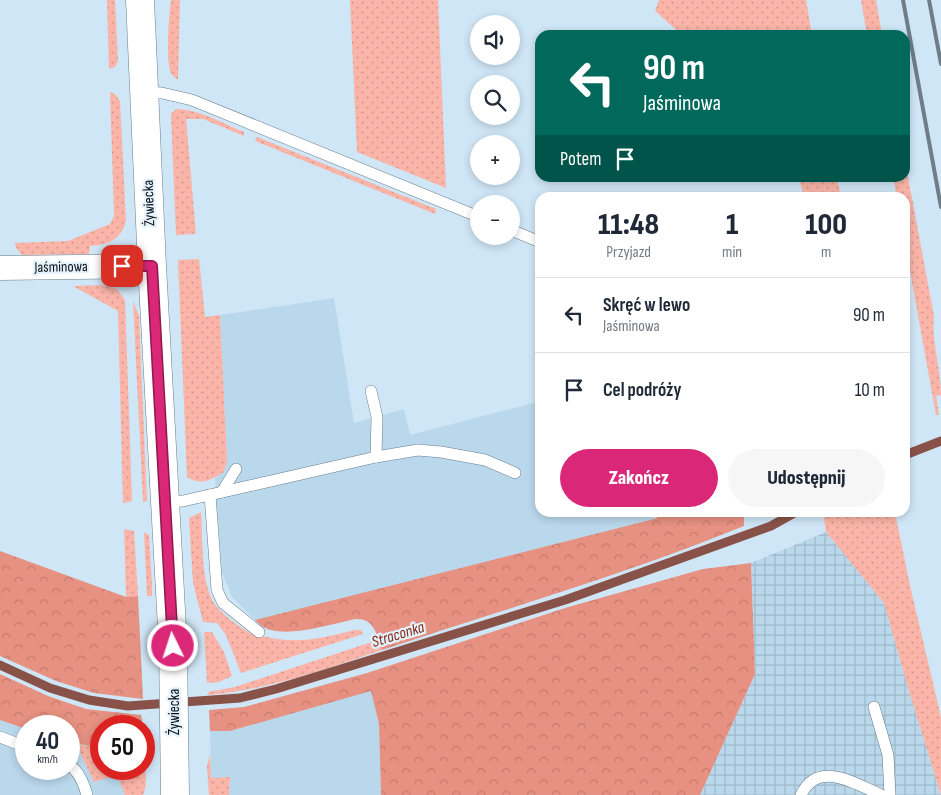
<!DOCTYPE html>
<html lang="pl">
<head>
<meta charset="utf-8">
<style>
  :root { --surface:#fff; --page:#f6f6f7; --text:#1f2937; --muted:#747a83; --line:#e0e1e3; --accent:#db2777 }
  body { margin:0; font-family:"Sofia Sans Condensed",sans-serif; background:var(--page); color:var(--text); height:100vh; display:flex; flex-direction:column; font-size:19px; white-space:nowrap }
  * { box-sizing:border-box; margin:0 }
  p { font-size:16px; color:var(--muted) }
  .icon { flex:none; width:28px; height:28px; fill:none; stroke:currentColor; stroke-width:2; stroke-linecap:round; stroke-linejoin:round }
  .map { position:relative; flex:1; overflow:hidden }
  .sheet { position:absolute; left:535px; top:192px; width:375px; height:325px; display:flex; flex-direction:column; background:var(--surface); border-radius:15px; box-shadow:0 2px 8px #0003 }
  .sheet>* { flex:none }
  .hud { position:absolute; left:535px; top:30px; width:375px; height:152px; border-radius:15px; box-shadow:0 2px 8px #0003; background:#00695c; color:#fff; overflow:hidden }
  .fabs { position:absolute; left:470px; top:15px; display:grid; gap:10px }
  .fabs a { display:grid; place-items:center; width:50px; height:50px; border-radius:50%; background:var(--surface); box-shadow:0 2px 8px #0003; font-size:25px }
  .speed { position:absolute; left:15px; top:715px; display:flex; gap:10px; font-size:25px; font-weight:700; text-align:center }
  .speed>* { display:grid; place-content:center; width:65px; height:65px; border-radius:50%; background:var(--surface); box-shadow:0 2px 8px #0003; line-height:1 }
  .speed small { font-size:12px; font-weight:400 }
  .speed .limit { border:8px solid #d22; background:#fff; color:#111 }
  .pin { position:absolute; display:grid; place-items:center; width:42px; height:42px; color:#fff; margin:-21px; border-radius:10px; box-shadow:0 2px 8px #0006 }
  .me { position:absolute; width:55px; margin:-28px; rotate:356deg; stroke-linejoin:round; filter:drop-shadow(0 0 4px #0008) }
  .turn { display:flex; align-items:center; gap:18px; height:105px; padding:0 25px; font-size:22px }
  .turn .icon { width:65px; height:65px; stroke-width:2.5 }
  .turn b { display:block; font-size:35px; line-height:42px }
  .then { display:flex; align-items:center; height:48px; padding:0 25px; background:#0003; gap:10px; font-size:19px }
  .eta { display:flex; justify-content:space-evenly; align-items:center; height:85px; text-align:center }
  .eta b { font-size:30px; font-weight:800; line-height:35px }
  .cta { display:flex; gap:10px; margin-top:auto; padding:10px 25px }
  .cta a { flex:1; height:58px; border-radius:30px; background:var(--accent); color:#fff; font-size:20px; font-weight:800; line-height:58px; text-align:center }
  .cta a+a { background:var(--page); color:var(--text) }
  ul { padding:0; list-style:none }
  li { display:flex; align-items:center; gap:15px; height:75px; padding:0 25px; border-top:1px solid var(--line) }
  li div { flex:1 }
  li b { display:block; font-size:19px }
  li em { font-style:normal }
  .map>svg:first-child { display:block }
</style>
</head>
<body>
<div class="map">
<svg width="941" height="795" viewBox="0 0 941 795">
  <defs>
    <pattern id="industrial-grid" width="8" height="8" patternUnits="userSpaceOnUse" patternTransform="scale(1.25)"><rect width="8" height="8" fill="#bad8eb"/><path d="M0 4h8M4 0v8" fill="none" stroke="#9eb8c8"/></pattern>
    <pattern id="grass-dots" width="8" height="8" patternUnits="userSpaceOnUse" patternTransform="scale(1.25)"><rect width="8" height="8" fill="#fab5a8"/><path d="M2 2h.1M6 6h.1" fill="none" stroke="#d59a90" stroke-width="1.8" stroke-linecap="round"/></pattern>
    <pattern id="forest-crowns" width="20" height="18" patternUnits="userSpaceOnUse" patternTransform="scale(1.25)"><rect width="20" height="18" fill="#e69181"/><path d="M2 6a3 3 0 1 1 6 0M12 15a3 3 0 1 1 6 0" fill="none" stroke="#c47c6e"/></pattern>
  </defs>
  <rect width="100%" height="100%" fill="#cfe6f6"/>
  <g fill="#bad8eb">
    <polygon points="334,298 354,423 404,409 410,435 537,402 540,405 540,512 648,513 654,519 318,606 255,620 232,597 222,572 215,478 224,472 227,461 220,315"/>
    <polygon points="371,690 379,724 381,795 229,795 230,777 211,778 210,731 230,731"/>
    <polygon points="0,720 26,729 26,769 69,769 69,742 101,748 101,769 144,769 144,753 145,753 146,785 143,795 0,795"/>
  </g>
  <polygon fill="url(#industrial-grid)" points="826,532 884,603 908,688 941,795 700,795 755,674 751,563"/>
  <g fill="url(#grass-dots)">
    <polygon points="107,0 115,0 118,61 115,67 109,69"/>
    <path d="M 171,0 L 180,0 L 178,80 C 177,79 173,76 172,75 C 165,64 169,14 171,0 Z"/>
    <polygon points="350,0 438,0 446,188 357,152"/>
    <polygon points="659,0 806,0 812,35 682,35 655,11"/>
    <polygon points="861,0 876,0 882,35 867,35"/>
    <path d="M 110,92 L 115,94 L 120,101 L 126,221 C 121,240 108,245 90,246 L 89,254 L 22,255 L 16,248 L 15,243 L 68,241 L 110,224 L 114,216 Z"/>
    <path d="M 176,109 C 199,109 224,124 244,132 L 244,136 L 203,119 L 186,119 L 196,234 L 176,235 L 171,114 Z"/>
    <polygon points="257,137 436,209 435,214 255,141"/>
    <path d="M 905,161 L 934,316 C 931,342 941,368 941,395 L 936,396 L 939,415 L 936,415 L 905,243 L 905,198 L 897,197 L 893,178 L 905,178 Z"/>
    <polygon points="799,178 837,178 841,197 804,197"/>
    <path d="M 199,259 L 205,317 L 220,315 L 227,461 L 224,472 C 211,480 201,486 187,477 L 178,260 Z"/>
    <polygon points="101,285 117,289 125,300 132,501 123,503 118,311 73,286"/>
    <polygon points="133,301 139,316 147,501 143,502"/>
    <path d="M 201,512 C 203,539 200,585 216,606 C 227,619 242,628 256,637 L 258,635 C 295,645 319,639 355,630 L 361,630 L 363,634 L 241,673 L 226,635 L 217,623 L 203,622 L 193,583 L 189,518 Z"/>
    <polygon points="823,513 895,513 911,590 941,717 941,795 908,688 884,603 826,532"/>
    <polygon points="124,529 134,531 138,596 126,597"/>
    <polygon points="144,532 149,535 152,583 152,596 147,596"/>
    <polygon points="204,632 212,632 224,652 232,676 219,682 207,683"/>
    <path d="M 378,640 L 382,650 C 325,669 268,690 208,695 L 208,692 L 235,687 Z"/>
    <polygon points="76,744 101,748 101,769 144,769 144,753 145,753 146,785 143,795 125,795 117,775 94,782"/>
    <polygon points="210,755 211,778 230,777 229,795 209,795 207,766"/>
  </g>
  <g fill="url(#forest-crowns)">
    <path d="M 668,512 L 744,513 L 744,526 C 626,574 503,610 382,650 C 376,634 375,618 355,619 C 332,624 294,636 271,630 C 265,629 259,624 255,620 L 654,519 Z"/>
    <polygon points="0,551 126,597 138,596 143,699 94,693 56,681 0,656"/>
    <polygon points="751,563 755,674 700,795 381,795 379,724 371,691 230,731 210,731 209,710 244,707 367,673 565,608 703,569"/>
    <polygon points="0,674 48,696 86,709 141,715 143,726 101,726 101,748 69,742 69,726 26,726 26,729 0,720"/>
  </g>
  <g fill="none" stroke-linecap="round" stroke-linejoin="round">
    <g stroke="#895249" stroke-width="9">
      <polyline points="905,455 941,441"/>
      <polyline points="0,665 50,688 89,700 128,706 240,698 276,689 565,600 771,526 796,512"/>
    </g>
    <defs>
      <g id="lane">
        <polyline points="145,92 162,93 192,100 479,217"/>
        <polyline points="511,230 540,242"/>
        <polyline points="371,391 377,417 376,457"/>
        <polyline points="222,492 236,469"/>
        <polyline points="210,495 217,590 223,603 259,632"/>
        <polyline points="165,502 183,501 376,457 418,450 441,452 485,460 515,473"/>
        <polyline points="874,707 888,755 890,795"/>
        <polyline points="0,737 26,747"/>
        <path d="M 69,765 C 79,771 84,784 87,795"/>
        <path d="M 801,795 C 818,759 856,784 881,795"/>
      </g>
      <polyline id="street" points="0,268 152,266"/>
      <polyline id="secondary" points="140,0 152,266 173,646 175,795"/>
    </defs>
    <use href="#lane" stroke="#687d8b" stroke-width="12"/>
    <use href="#street" stroke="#687d8b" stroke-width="25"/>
    <use href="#secondary" stroke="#687d8b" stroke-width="29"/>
    <use href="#lane" stroke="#fff" stroke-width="11"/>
    <use href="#street" stroke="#fff" stroke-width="24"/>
    <use href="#secondary" stroke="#fff" stroke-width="28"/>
    <g stroke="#6e7d88" stroke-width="4">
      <polyline points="903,0 941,207"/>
      <polyline points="929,0 941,64"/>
    </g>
  </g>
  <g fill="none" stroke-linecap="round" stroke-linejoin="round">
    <defs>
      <polyline id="route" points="122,266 152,266 173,646"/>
    </defs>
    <use href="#route" stroke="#8e194d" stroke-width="12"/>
    <use href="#route" stroke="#db2777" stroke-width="9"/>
  </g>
  <g text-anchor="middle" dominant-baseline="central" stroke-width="4.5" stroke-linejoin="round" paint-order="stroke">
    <g font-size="15" fill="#060d12" stroke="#e4f2fb">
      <text transform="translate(149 203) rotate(-92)">Żywiecka</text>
      <text transform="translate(61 267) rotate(-1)">Jaśminowa</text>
      <text transform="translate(174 712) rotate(-90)">Żywiecka</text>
    </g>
    <g font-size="16" font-style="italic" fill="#872416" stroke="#e4f2fb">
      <text transform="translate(398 635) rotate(-17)">Straconka</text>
    </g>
  </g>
</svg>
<div class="fabs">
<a><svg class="icon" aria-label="sound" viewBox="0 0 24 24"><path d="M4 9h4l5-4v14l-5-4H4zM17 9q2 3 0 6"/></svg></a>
<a><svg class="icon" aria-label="search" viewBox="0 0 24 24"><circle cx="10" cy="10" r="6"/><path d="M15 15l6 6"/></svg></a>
<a>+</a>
<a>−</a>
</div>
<div class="speed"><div>40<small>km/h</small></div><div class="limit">50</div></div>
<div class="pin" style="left:122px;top:266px;background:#d93025"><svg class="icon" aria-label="arrive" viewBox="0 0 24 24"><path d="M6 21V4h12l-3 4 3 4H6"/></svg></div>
<svg class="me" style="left:173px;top:646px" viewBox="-20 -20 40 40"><circle r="17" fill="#db2777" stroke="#fff" stroke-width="3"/><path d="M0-11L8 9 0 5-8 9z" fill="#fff"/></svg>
<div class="hud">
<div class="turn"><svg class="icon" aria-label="left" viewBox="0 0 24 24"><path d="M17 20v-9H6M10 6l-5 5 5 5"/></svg><div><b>90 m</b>Jaśminowa</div></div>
<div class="then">Potem<svg class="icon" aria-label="arrive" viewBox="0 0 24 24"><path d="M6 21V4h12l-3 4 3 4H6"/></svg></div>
</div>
<section class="sheet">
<div class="eta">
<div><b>11:48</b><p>Przyjazd</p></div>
<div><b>1</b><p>min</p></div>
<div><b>100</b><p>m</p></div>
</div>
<ul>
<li><svg class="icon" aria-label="left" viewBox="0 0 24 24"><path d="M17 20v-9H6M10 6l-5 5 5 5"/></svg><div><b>Skręć w lewo</b><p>Jaśminowa</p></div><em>90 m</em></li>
<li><svg class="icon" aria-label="arrive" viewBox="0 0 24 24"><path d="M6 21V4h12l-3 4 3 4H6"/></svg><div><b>Cel podróży</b></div><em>10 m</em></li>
</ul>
<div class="cta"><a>Zakończ</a><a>Udostępnij</a></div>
</section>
</div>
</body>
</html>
